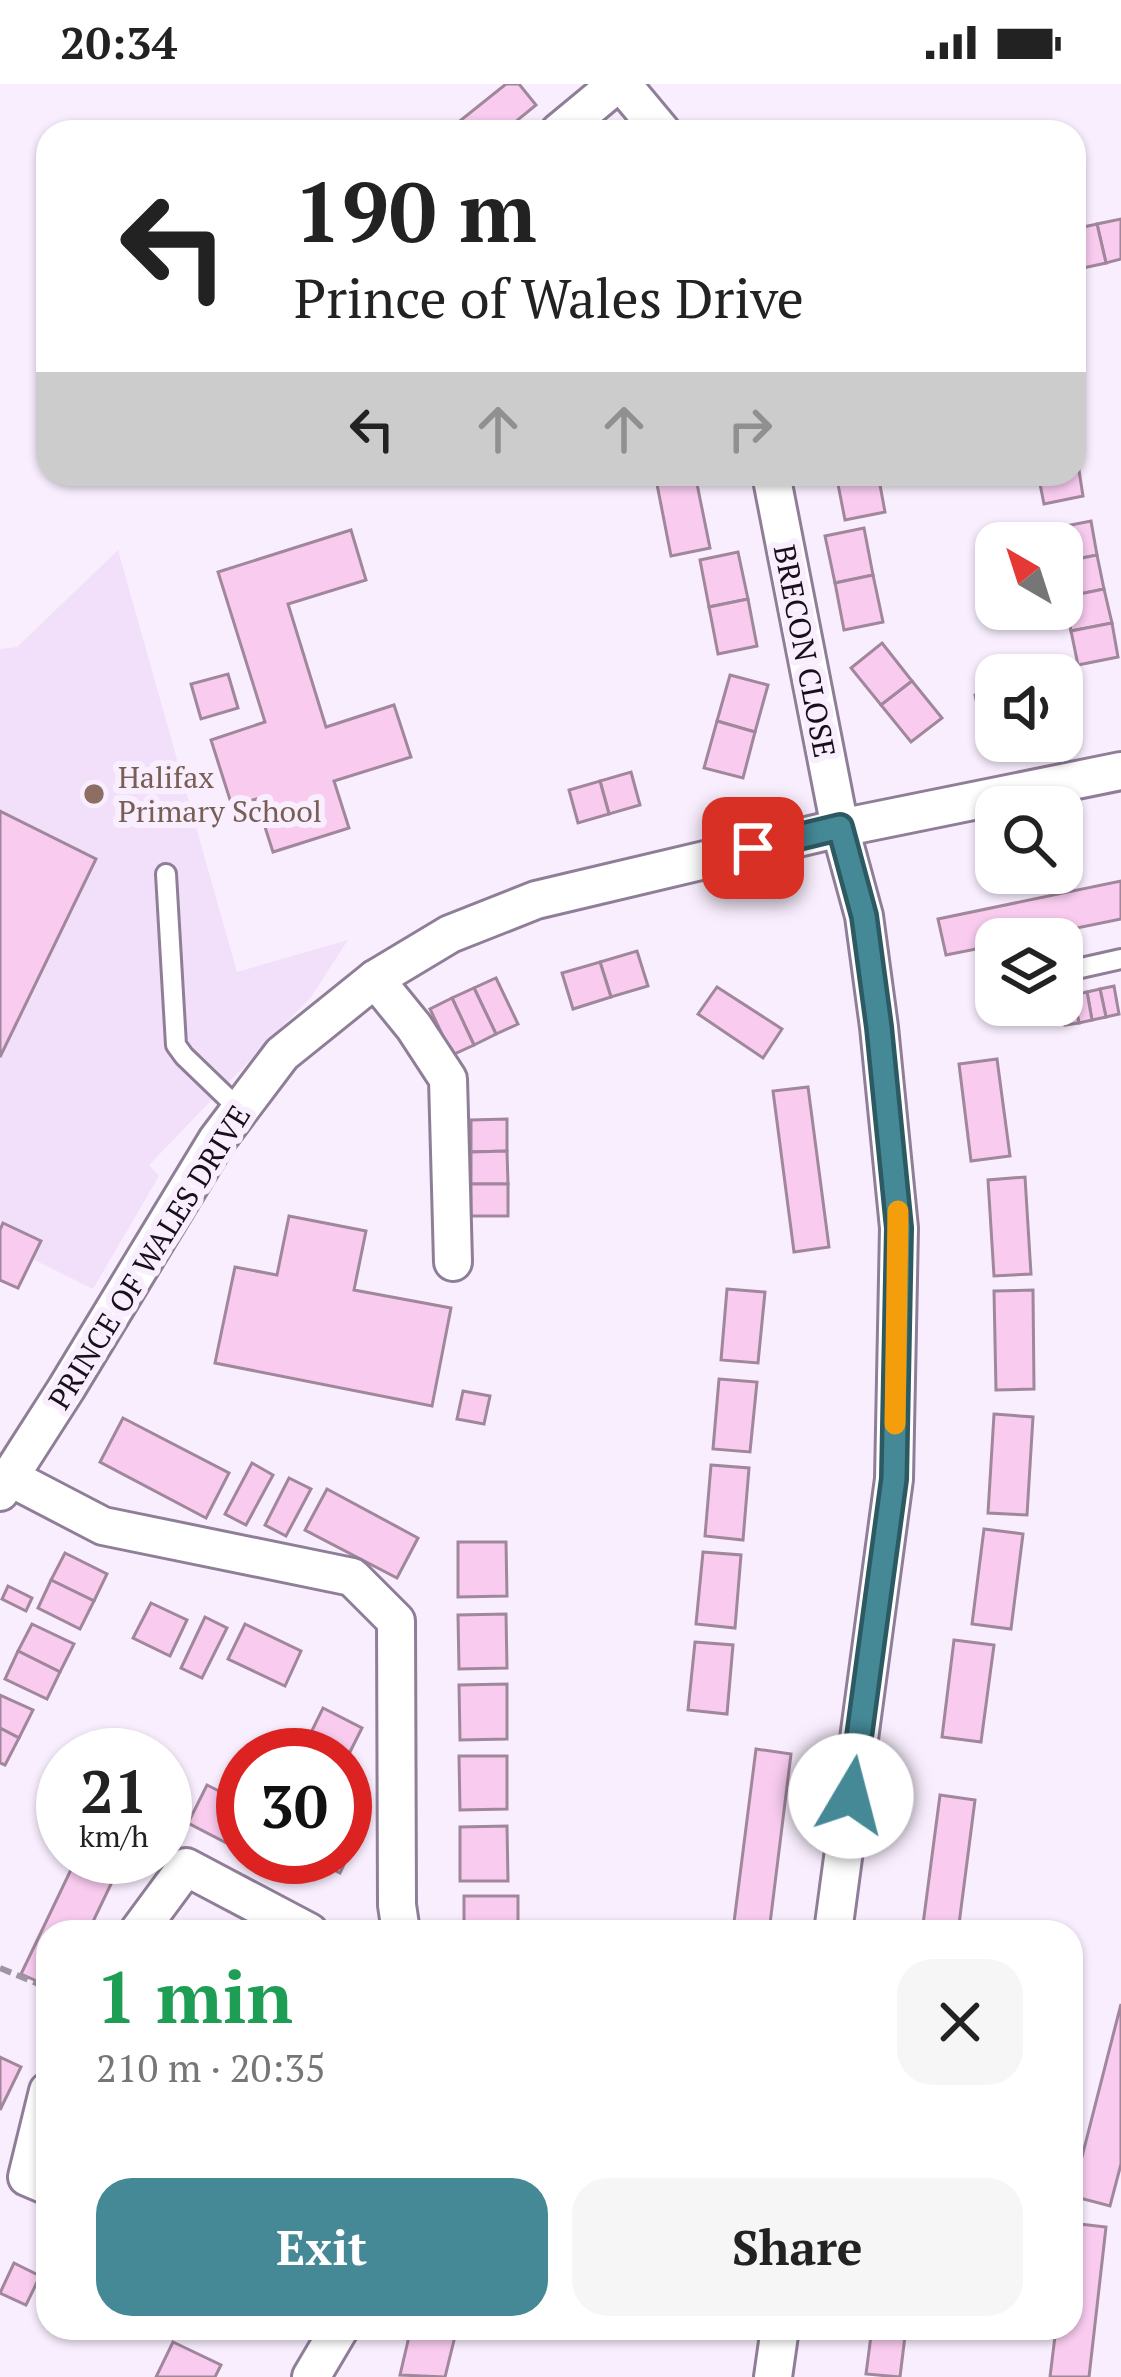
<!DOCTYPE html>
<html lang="en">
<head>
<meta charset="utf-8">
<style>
  :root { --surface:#fff; --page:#f6f6f6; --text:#222; --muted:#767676; --accent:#458997 }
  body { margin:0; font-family:"PT Serif",serif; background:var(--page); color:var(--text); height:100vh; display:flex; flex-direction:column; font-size:45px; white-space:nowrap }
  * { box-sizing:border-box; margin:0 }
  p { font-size:39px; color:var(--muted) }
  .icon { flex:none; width:66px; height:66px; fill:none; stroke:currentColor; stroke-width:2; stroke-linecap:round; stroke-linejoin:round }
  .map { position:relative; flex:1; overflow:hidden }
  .side { position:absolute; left:36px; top:1836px; width:1047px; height:420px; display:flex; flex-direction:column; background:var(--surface); border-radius:36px; box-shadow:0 3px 9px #0004 }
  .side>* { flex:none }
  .top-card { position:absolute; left:36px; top:36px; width:1050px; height:366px; border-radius:36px; box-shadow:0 3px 9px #0004; background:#fff; color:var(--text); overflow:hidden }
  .needle { width:78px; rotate:321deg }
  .tools { position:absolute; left:975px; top:438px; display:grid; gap:24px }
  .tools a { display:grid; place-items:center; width:108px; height:108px; border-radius:24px; background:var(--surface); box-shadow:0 3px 9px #0004; font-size:60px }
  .speed { position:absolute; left:36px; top:1644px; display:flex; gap:24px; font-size:60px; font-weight:700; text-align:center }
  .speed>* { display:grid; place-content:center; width:156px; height:156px; border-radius:50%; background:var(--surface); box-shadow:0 3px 9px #0004; line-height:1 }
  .speed small { font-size:30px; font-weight:400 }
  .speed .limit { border:18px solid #d22; background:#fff; color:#111 }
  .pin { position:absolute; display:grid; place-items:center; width:102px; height:102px; color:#fff; margin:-51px; border-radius:24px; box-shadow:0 6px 18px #0006 }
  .me { position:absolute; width:132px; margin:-66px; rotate:8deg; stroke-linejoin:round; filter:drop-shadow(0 0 9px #0008) }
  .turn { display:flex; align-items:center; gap:42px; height:252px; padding:0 60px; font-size:54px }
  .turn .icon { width:156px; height:156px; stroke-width:2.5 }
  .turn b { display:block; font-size:84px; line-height:102px }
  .lanes { display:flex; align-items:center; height:114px; padding:0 60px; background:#0003; justify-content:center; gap:60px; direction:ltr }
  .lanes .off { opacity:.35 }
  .round { display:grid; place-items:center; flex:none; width:126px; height:126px; border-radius:36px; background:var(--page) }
  .summary { display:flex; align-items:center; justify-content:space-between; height:204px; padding:0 60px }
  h1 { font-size:72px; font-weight:600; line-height:90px; color:#1e9e55 }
  .action { display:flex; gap:24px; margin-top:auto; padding:24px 60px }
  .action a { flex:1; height:138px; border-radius:36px; background:var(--accent); color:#fff; font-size:48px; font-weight:600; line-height:138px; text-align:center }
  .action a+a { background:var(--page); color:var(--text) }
  .status { display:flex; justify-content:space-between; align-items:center; height:84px; padding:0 60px; background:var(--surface); direction:ltr }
  .status svg { height:33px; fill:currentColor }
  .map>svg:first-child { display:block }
</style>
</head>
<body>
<div class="status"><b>20:34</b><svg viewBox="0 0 49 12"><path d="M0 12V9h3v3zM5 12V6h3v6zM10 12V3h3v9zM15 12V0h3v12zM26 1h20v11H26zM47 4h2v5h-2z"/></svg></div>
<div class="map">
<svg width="1121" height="2293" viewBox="0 0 1121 2293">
  <rect width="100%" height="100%" fill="#f9eefe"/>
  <polygon fill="#f2e0fb" points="118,466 237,888 348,856 311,913 149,1081 159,1092 93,1205 0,1159 0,565 17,563"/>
  <g fill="#f8cbef" stroke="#a0879b" stroke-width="3">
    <polygon points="506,0 519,0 536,21 503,48 446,48"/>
    <polygon points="1121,135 1121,175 1106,179 1097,140"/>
    <polygon points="1097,140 1106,179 1074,186 1074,145"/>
    <polygon points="1078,380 1083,412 1044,420 1038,390 1074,390 1074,381"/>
    <polygon points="655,390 695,390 710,464 671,472"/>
    <polygon points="836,390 878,390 885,428 845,436"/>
    <polygon points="1091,437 1097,471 1062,478 1062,459 1054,459 1051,445"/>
    <polygon points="864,444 873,491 835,499 825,452"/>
    <polygon points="351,446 366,496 288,520 326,643 394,621 411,673 334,697 349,744 273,768 256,715 232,722 211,656 265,638 218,488"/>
    <polygon points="738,468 748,515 709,523 700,476"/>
    <polygon points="1097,471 1104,505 1065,513 1062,478"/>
    <polygon points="873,491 883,538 844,546 835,499"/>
    <polygon points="1104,505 1112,539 1071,547 1065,513"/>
    <polygon points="748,515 757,562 718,570 709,523"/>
    <polygon points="1112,539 1118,573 1078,581 1071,547"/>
    <polygon points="882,559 912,597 881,621 851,584"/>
    <polygon points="228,590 238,624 201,635 191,600"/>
    <polygon points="730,591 768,601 755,648 717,637"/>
    <polygon points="912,597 942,634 911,658 881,621"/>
    <polygon points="996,606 996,647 984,650 975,611"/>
    <polygon points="717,637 755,648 743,694 704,684"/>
    <polygon points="631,688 640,721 609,730 600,697"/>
    <polygon points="600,697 609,730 578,739 569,706"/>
    <polygon points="0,727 96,775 0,973"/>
    <polygon points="1121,797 1121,835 1023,855 996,855 996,861 946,871 938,835"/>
    <polygon points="637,867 648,902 611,913 600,878"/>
    <polygon points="600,878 611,913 573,925 562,889"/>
    <polygon points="496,894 518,940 496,950 474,904"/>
    <polygon points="1114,902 1119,930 1106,933 1100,905"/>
    <polygon points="717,903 782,945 763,974 698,930"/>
    <polygon points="474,904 496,950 474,961 452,914"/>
    <polygon points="1100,905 1106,933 1092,936 1087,908"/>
    <polygon points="1087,908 1092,936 1079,939 1073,911"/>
    <polygon points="1073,911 1079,939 1065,941 1062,914"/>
    <polygon points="452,914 474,961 452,971 430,925"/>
    <polygon points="997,975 1010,1072 971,1077 959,980"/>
    <polygon points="808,1003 829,1163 794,1168 773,1007"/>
    <polygon points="507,1035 507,1067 471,1068 471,1036"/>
    <polygon points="507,1067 508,1100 471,1100 471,1068"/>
    <polygon points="1025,1093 1031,1190 994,1192 988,1096"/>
    <rect x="471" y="1100" width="37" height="32"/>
    <polygon points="289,1132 366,1147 354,1206 451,1224 432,1322 215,1279 235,1183 277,1191"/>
    <polygon points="3,1139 41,1157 18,1204 0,1196 0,1146"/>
    <polygon points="727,1205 765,1208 758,1279 721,1276"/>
    <polygon points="1033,1206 1034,1305 996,1306 994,1207"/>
    <polygon points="719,1295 757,1298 750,1368 713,1365"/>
    <polygon points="463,1307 490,1312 484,1340 457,1335"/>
    <polygon points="994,1330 1033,1333 1027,1431 988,1429"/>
    <polygon points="123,1334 229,1389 206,1434 100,1378"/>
    <polygon points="252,1379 273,1391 246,1441 225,1430"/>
    <polygon points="711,1381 749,1384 743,1456 705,1452"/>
    <polygon points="289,1394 311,1405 286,1452 265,1441"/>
    <polygon points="327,1405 418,1454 397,1494 305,1446"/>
    <polygon points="984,1445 1023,1450 1011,1545 972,1540"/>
    <polygon points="458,1458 506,1458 507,1512 458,1513"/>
    <polygon points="703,1468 741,1471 735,1544 696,1540"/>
    <polygon points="65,1469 107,1490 94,1517 51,1496"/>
    <polygon points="51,1496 94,1517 80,1545 38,1524"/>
    <polygon points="8,1502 32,1514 26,1527 2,1515"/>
    <polygon points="151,1519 187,1536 170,1572 133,1554"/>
    <polygon points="506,1530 507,1584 459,1585 458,1531"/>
    <polygon points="205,1533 227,1544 202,1594 181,1584"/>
    <polygon points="32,1540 74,1560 60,1588 18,1567"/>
    <polygon points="245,1540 301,1567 285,1602 228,1575"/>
    <polygon points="954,1556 994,1561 981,1658 942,1653"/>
    <polygon points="695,1558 733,1561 727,1630 688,1626"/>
    <polygon points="18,1567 60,1588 47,1615 5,1595"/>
    <polygon points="507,1600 507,1655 460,1656 459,1601"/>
    <polygon points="0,1611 33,1626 19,1654 0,1644"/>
    <polygon points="323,1624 362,1644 345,1678 345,1671 300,1671"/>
    <polygon points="0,1644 19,1654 5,1681 0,1679"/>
    <polygon points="756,1665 791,1670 769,1848 733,1846"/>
    <polygon points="459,1672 507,1672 507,1725 460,1726"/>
    <polygon points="207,1701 243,1719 243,1760 240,1766 188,1739"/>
    <polygon points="940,1711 975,1716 958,1848 922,1848"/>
    <polygon points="345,1727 365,1736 340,1789 307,1773 345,1773"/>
    <polygon points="507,1742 508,1797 460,1797 460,1743"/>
    <polygon points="77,1773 124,1773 88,1848 48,1848 48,1902 21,1890"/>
    <rect x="464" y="1812" width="54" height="36"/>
    <polygon points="1121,1920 1121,2080 1110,2122 1072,2112"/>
    <polygon points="0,1973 21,1983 0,2026"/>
    <polygon points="1071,2139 1106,2143 1089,2293 1050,2293 1056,2244 1071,2244"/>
    <polygon points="14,2179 40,2192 26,2221 0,2209"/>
    <polygon points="411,2244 438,2244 456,2248 445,2293 400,2291"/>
    <polygon points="872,2244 906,2244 900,2293 866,2290"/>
    <polygon points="173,2258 221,2281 215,2293 156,2293"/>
  </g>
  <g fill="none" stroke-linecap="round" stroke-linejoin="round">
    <defs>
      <g id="service">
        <polyline points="166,790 176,961 184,972 240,1026"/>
        <polyline points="1063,888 1121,875"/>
      </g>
      <g id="minor">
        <polyline points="622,0 662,48"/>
        <polyline points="559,48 617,0"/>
        <polyline points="771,390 840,744 864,832 879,943 899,1144 894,1395 833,1848"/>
        <polyline points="375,895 414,943 448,995 453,1178"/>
        <polyline points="9,1393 103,1442 352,1493 396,1537 397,1821 401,1848"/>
        <polyline points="0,1408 66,1305 217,1056 282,970 375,895 450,850 536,816 840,744 1121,687"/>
        <polyline points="138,1848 186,1783 309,1848"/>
        <polyline points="48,2007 27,2093 48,2102"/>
        <polyline points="311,2293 340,2244"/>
        <polyline points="773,2293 780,2244"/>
      </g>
    </defs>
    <use href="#service" stroke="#8f7e97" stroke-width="24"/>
    <use href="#minor" stroke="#8f7e97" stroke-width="42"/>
    <polyline stroke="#9e95a2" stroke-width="6" stroke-dasharray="12 6" stroke-linecap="butt" points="0,1884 48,1904"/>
    <use href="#service" stroke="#fff" stroke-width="18"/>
    <use href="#minor" stroke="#fff" stroke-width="36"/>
  </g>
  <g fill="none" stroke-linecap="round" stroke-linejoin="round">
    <defs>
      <polyline id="route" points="753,764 840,743 864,832 879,943 899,1144 894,1395 851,1712"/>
    </defs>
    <use href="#route" stroke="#2d5962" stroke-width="30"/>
    <use href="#route" stroke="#458997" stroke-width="21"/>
    <polyline stroke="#f59e0b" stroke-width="21" points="895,1340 898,1127"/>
  </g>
  <circle fill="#8d6e63" stroke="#f9eefe" stroke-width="4.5" cx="94" cy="710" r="12"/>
  <g text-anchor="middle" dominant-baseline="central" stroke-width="12" stroke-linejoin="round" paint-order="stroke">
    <g font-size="30" fill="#17101a" stroke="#f9eefe">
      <text transform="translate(805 567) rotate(79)">BRECON CLOSE</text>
      <text transform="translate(149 1173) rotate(-58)">PRINCE OF WALES DRIVE</text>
    </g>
    <g font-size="30" fill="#785e54" stroke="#f9eefe" text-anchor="start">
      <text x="118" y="693">Halifax<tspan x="118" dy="34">Primary School</tspan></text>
    </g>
  </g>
</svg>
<div class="tools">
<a><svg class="needle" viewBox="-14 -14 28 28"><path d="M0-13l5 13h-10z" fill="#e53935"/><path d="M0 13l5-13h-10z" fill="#767676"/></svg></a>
<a><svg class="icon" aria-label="sound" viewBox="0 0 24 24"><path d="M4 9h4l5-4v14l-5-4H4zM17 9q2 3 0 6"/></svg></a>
<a><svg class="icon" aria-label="search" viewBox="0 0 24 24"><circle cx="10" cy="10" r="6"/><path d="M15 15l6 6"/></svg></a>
<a><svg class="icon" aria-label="layers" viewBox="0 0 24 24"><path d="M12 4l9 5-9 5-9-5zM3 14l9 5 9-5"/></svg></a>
</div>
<div class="speed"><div>21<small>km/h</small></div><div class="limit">30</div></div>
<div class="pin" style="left:753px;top:764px;background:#d93025"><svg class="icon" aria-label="arrive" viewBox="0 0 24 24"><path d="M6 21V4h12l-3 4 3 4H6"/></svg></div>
<svg class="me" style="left:851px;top:1712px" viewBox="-20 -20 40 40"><circle r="19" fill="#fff"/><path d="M0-13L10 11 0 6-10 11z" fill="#458997"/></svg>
<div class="top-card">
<div class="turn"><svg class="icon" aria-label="left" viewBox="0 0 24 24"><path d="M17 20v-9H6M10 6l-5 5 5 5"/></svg><div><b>190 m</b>Prince of Wales Drive</div></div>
<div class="lanes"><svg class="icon" aria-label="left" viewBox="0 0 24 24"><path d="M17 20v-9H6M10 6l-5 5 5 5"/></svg><svg class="icon off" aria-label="ahead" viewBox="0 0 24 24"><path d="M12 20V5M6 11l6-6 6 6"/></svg><svg class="icon off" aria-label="ahead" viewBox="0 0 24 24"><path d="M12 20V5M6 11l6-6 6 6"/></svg><svg class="icon off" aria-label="right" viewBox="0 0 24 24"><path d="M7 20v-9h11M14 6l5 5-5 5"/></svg></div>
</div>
<section class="side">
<div class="summary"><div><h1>1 min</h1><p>210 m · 20:35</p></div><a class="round"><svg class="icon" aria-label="close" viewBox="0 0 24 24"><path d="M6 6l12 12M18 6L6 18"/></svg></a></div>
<div class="action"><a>Exit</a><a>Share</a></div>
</section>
</div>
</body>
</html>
